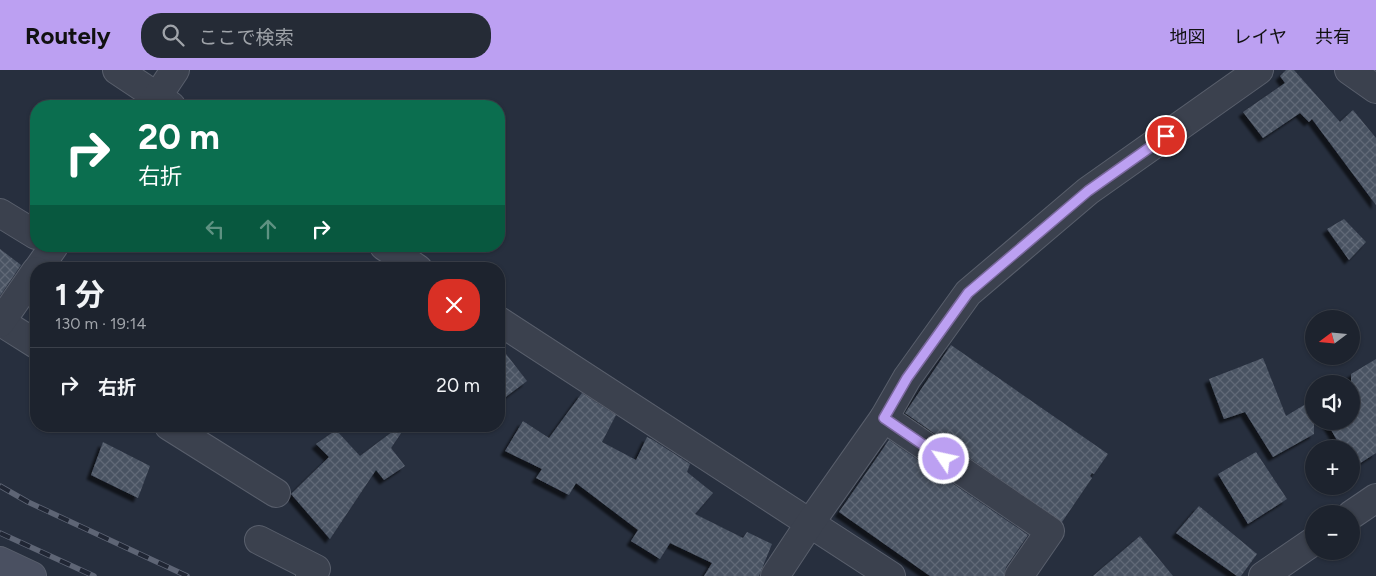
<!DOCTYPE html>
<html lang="ja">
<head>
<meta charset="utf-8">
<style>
  :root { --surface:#1d232e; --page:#252b36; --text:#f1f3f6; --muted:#a0a4aa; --line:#3b404a; --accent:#bca0f2 }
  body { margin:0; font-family:Figtree,"Noto Sans JP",sans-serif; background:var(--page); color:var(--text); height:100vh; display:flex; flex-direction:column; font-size:19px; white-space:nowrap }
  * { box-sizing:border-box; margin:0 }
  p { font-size:16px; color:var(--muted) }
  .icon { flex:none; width:28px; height:28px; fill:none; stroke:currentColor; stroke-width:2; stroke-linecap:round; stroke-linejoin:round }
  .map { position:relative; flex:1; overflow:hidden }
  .sheet { position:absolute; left:30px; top:192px; width:475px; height:170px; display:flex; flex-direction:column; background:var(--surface); border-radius:20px; box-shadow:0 1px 4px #0004,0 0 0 1px var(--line) }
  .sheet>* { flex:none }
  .banner { position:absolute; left:30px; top:30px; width:475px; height:152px; border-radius:20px; box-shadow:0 1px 4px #0004,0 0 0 1px var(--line); background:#0b6e4f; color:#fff; overflow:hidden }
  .needle { width:32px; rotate:254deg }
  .tools { position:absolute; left:1305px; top:240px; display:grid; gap:10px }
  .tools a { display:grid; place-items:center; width:55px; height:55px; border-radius:50%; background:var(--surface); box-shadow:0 1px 4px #0004,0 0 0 1px var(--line); font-size:25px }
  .pin { position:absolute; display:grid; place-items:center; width:42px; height:42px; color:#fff; margin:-21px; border:2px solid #fff; border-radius:50%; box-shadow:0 1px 5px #0007 }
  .me { position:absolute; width:55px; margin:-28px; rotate:304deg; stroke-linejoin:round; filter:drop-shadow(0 0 4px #0008) }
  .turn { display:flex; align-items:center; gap:18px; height:105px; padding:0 25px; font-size:22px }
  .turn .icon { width:65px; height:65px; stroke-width:2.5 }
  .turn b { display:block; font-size:35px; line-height:42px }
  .lanes { display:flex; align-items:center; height:48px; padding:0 25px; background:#0003; justify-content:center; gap:25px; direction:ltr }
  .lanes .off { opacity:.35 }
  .round { display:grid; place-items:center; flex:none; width:52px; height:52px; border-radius:20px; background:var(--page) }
  .head { display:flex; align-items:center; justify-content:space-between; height:85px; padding:0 25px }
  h1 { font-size:30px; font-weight:700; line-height:38px }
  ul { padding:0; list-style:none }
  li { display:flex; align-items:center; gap:15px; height:75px; padding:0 25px; border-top:1px solid var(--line) }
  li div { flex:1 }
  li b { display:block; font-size:19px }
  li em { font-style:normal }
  header { display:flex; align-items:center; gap:30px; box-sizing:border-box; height:70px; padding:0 25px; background:var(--accent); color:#111 }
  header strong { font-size:24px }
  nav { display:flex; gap:28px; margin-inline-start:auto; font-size:18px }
  .search { width:350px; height:45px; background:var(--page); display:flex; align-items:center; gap:12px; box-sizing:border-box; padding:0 18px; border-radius:20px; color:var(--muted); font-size:19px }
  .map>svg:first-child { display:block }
</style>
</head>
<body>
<header>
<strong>Routely</strong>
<div class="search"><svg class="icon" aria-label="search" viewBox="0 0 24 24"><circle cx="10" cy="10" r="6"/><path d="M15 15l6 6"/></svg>ここで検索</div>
<nav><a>地図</a><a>レイヤ</a><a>共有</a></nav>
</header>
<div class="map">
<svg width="1376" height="506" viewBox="0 0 1376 506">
  <defs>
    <pattern id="building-cross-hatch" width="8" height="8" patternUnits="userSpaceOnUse" patternTransform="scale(1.25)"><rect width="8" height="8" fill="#495262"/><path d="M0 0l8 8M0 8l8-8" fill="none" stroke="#616977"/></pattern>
    <filter id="shadow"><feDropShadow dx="-4.5" dy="4.5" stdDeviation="1" flood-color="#0009"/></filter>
  </defs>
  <rect width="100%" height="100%" fill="#272f3e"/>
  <g fill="url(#building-cross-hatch)" filter="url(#shadow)">
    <polygon points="1286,0 1294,0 1340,52 1353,40 1376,68 1376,135 1312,49 1309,52 1300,43 1263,68 1243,42 1285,13 1280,6"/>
    <polygon points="1344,149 1366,172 1349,190 1327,159"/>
    <polygon points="0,179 21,195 0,226"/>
    <polygon points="499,275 527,311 499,332"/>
    <polygon points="951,275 1108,384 1094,404 1092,403 1090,406 1092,408 1062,452 905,343"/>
    <polygon points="1263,288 1286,346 1314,329 1314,364 1273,387 1245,342 1224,349 1209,309"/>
    <polygon points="1376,289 1376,383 1351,399 1351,379 1342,379 1326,351 1351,351 1351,304"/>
    <polygon points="582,323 616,345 602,372 636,390 647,367 653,370 690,394 687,402 713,423 695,444 743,468 747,462 772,474 759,506 704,506 712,493 670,473 660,489 631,471 638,460 576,413 569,425 536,408 542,399 505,381 523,351 549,368"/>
    <polygon points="400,356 406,356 391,378 405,396 384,410 376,400 330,469 291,424 329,387 316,374 336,360 360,386"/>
    <polygon points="889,370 1028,465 1006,497 1004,506 930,506 839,442"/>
    <polygon points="103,372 150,396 138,428 91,405"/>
    <polygon points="1256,382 1287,429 1248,454 1218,404"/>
    <polygon points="1199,436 1257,484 1241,506 1237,506 1176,463"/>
    <polygon points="1140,466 1173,506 1093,506"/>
  </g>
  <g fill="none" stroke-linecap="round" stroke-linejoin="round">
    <defs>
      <g id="street">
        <polyline points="117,0 171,36"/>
        <polyline points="1349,0 1376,19"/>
        <polyline points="151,36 175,0"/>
        <polyline points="0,143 36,165"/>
        <polyline points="384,176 418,199"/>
        <polyline points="38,199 54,176"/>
        <polyline points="499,251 891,506"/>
        <polyline points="1,252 36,274"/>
        <polyline points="0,253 36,201"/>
        <polyline points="884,348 1050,461 1019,506"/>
        <polyline points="169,356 276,423"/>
        <polyline points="1351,445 1376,428"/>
        <polyline points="259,470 316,499 310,506"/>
        <polyline points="775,506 810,453 884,348 907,308 968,223 1088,121 1259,0"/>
        <polyline points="1263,506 1314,471"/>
      </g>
      <polyline id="secondary" points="0,491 32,506"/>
    </defs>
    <use href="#street" stroke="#595f6c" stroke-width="30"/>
    <use href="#secondary" stroke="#595f6c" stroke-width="30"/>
    <use href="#street" stroke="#3b414e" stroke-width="28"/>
    <use href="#secondary" stroke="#4a5061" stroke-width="28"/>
    <defs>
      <g id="rail">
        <polyline points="0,416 28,432 187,506"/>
        <polyline points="0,463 94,506"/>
      </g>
    </defs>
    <use href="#rail" stroke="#5e6575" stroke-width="5.5"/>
    <use href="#rail" stroke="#202634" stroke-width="4" stroke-dasharray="11" stroke-linecap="butt"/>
  </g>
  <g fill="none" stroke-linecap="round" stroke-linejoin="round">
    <defs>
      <polyline id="route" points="944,389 884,348 907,308 968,223 1088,121 1166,66"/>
    </defs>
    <use href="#route" stroke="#7a689d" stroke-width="12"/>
    <use href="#route" stroke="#bca0f2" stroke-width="9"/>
  </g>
</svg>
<div class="tools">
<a><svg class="needle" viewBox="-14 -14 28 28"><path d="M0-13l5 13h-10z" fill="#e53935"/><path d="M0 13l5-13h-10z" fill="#a0a4aa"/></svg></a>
<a><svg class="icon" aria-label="sound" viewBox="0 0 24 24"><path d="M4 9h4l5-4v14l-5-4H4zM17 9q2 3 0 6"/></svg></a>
<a>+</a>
<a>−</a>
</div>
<div class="pin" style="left:1166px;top:66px;background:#d93025"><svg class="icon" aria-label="arrive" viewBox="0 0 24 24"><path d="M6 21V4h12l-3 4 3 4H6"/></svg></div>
<svg class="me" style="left:944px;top:389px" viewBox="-20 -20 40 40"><circle r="17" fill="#bca0f2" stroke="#fff" stroke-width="3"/><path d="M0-11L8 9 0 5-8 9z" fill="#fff"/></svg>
<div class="banner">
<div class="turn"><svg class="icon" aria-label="right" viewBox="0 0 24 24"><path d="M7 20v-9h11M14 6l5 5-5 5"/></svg><div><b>20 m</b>右折</div></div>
<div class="lanes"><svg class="icon off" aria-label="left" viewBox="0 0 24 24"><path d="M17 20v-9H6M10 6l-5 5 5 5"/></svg><svg class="icon off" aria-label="ahead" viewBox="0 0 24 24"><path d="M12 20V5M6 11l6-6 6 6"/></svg><svg class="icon" aria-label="right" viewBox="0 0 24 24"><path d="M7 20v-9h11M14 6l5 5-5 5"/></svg></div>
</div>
<section class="sheet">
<div class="head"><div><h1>1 分</h1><p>130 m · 19:14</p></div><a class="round" style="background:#d93025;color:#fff"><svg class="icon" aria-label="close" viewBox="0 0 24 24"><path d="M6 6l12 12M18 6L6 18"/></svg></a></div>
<ul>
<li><svg class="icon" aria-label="right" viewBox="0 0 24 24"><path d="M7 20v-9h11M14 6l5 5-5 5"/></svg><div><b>右折</b></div><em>20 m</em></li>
</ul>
</section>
</div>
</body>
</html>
